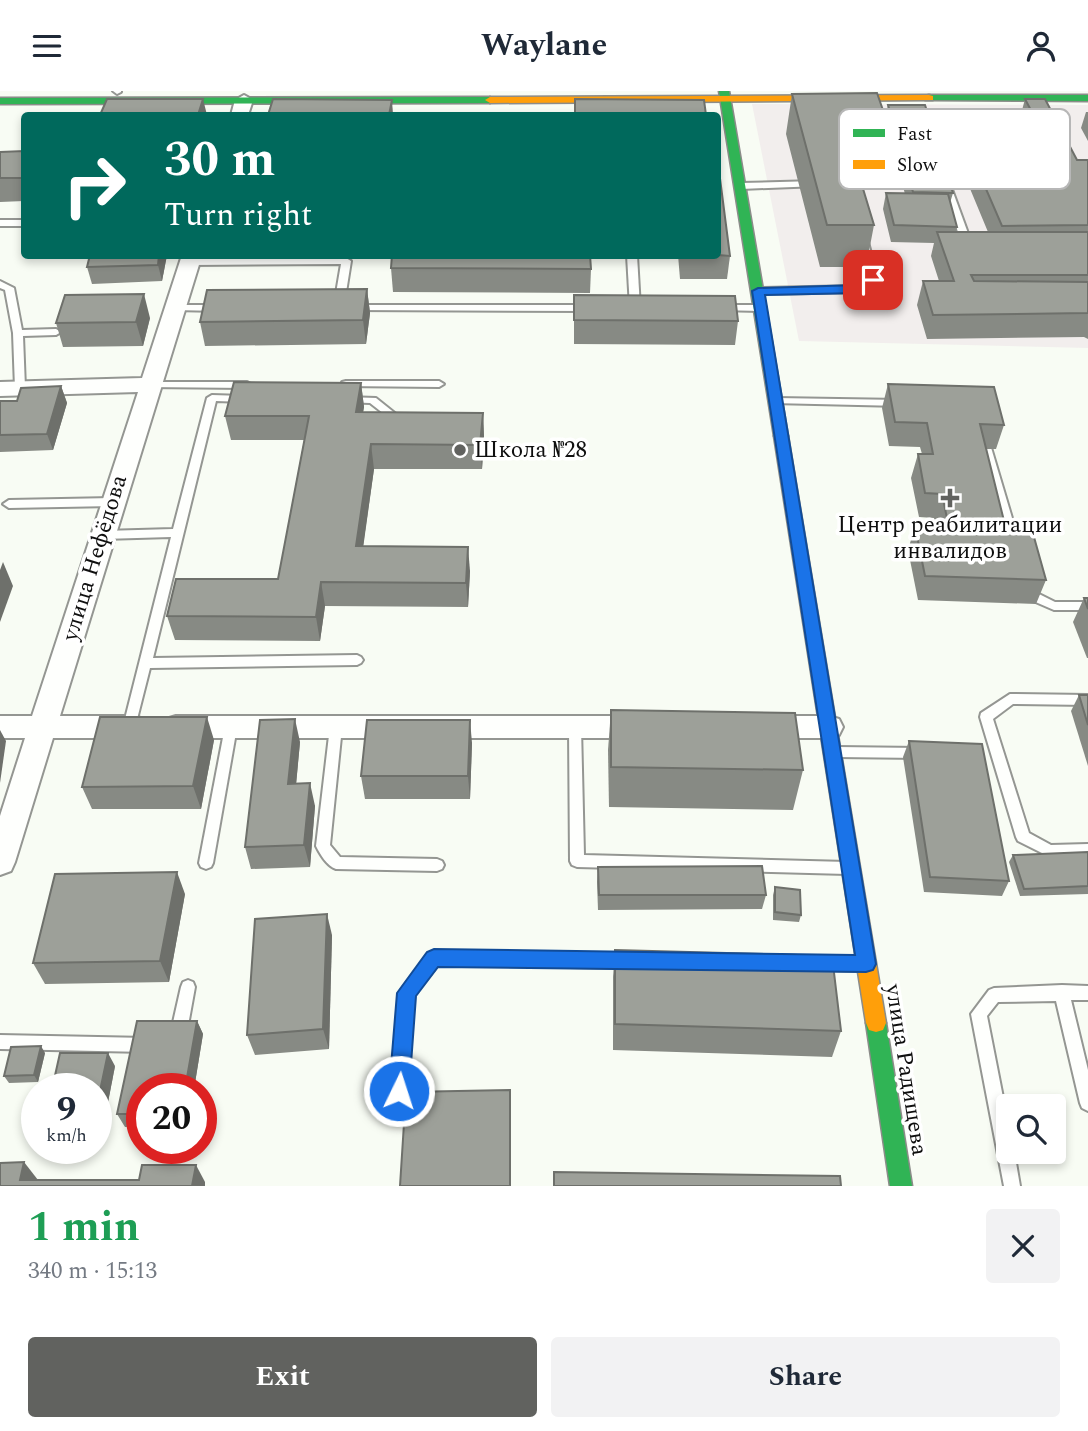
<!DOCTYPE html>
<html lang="en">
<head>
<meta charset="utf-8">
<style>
  :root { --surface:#fff; --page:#f2f2f3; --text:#1f2937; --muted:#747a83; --accent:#61625f }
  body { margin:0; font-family:Spectral,serif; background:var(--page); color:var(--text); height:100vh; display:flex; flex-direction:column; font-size:26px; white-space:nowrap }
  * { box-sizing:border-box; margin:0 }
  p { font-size:23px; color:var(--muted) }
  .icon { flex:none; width:38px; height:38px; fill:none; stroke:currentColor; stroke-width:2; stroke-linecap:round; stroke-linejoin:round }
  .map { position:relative; height:1095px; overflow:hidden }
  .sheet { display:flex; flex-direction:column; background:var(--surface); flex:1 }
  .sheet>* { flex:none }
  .guide { position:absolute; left:21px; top:21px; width:700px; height:147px; border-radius:7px; box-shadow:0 4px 10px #0003; background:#00695c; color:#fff; overflow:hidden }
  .tools { position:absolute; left:996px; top:1003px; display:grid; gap:14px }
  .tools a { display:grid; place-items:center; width:70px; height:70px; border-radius:7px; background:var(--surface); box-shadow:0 4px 10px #0003; font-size:35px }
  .speed { position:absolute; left:21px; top:982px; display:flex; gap:14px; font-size:35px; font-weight:700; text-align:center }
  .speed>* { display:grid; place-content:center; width:91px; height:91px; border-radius:50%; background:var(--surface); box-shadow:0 4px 10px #0003; line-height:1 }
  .speed small { font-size:18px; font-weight:400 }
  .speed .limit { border:10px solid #d22; background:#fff; color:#111 }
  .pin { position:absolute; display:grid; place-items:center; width:60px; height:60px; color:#fff; margin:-30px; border-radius:14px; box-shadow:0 4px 10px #0006 }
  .me { position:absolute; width:77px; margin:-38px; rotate:4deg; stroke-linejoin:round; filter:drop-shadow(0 0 5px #0008) }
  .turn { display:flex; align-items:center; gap:24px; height:147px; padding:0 28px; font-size:32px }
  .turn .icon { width:91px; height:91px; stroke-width:2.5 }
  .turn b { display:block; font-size:49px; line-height:60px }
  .round { display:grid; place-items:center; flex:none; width:74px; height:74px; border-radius:7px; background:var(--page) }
  .summary { display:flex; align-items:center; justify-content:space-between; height:119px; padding:0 28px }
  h1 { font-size:42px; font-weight:700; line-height:52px; color:#1e9e55 }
  .button { display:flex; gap:14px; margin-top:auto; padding:14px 28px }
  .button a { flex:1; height:80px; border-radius:7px; background:var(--accent); color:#fff; font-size:28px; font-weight:700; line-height:80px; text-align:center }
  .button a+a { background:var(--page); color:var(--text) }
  header { display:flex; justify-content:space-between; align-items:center; height:91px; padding:0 28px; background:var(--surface); font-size:32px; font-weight:700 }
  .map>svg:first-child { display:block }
</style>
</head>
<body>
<header><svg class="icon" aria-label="menu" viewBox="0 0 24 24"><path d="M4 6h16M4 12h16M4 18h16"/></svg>Waylane<svg class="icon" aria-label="person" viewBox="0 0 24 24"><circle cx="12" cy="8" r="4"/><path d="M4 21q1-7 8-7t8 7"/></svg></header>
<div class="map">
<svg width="1088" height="1095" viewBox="0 0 1088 1095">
  <rect width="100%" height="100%" fill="#f8fcf4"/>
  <polygon fill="#f2eeed" points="752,13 1088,14 1088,257 799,250"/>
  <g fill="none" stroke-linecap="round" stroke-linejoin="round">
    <defs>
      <g id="lane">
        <polygon points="113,0 121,0 121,1 117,3"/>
        <polygon points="816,90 820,93 819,95 741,98 737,95 741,92"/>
        <polygon points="946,90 950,93 973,156 971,158 968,159 963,156 942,93"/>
        <rect x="0" y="129" width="24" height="6"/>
        <polygon points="863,148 868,151 878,189 860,201 758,203 753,200 758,197 858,195 868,188 858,151"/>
        <polygon points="627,164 637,164 640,217 635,220 630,217"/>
        <polygon points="346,167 351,170 344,214 339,217 334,214 341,173 190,174 185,171 190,168"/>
        <polygon points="0,190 14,197 22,239 56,238 61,241 56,244 23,245 25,297 20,300 15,297 13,242 5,199 0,197"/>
        <polygon points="177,214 219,214 224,217 219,220 174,219 174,215"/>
        <polygon points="353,214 590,214 595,217 590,220 350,219 350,215"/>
        <polygon points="720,214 761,214 766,217 761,220 717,219 715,217"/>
        <polygon points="346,290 439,290 444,293 439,296 342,295 342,291"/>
        <polygon points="150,291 247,291 252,294 247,297 146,296 146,292"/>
        <polygon points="212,304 244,305 249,308 244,311 216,310 153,567 357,564 361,566 363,569 361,572 357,574 150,577 135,636 134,640 124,640 123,636 171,446 103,448 97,444 103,440 173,438 207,307"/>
        <polygon points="346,306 376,307 406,331 401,334 397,333 370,312 342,311 341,309"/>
        <polygon points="776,307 901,309 906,312 901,315 772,312 772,308"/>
        <polygon points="982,340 987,343 1020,454 1014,458 1008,454 977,343"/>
        <polygon points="113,407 119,411 113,415 9,417 3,413 9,409"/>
        <polygon points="1027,494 1031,495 1033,500 1055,511 1088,511 1088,519 1054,519 1024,506 1021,498"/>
        <polygon points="1010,603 1088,604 1088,614 1013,613 993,628 1029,742 1051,754 1088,753 1088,765 1050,766 1018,750 1016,746 980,626 981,622"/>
        <polygon points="231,631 236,632 237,636 213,772 211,776 206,778 201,776 199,772 225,636 226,632"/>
        <path d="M 336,631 L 341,632 L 342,636 L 330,754 L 340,766 L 437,768 L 442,770 L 444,774 L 442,778 L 437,780 L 336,778 C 327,775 320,763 316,755 L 330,636 L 331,632 Z"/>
        <polygon points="575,631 580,632 581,636 584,764 847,771 852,773 854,777 852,781 847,783 577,776 572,774 570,770 569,636 570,632"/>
        <polygon points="837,656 920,657 925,658 927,662 925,666 920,667 837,666 832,665 830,661 832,657"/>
        <polygon points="434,860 631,863 636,865 638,870 636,875 631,877 438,874 414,904 407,1000 405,1005 399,1008 393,1005 391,1000 399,902 429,862"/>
        <polygon points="817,865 859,866 864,868 866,873 864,878 859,880 817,879 812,877 810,872 812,867"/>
        <polygon points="188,889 193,891 195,896 187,940 184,945 173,950 168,948 165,943 168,938 172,936 181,896 183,891"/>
        <polygon points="1062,894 1088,895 1088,909 1071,909 1088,979 1088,1020 1082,1017 1080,1012 1056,910 998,911 987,925 1008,1032 1008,1060 1014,1060 1020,1095 1004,1095 971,923 989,899 994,897"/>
        <polygon points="0,944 147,947 152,949 155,954 152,959 147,961 0,958"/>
      </g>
      <g id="street">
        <polygon points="244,4 253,9 248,24 231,24 235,9"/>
        <polygon points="182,164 202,164 60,625 134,625 144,628 148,636 144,644 134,647 53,647 15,771 11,780 0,784 0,725 25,647 0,647 0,625 32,625 138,301 0,305 0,291 142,287"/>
        <polygon points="176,625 645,625 655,628 659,636 655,644 645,647 176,647 166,644 162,636 166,628"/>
        <polygon points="761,625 829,625 839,628 843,636 839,644 829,647 761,647 751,644 747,636 751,628"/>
      </g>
      <g id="fast">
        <polygon points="719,0 729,0 788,345 781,350 774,345"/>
        <polygon points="929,4 1088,4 1088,10 925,9 925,5"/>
        <polygon points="0,7 490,6 495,9 490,12 0,13"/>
        <polygon points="876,923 883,925 886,932 912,1095 890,1095 866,932 869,925"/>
      </g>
      <g id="slow">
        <polygon points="929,4 933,5 933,9 490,12 485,9 490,6"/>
        <polygon points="781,340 788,345 886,932 883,939 876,941 869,939 866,932 774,345"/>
      </g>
    </defs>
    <use href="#lane" stroke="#949692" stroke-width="4"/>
    <use href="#street" stroke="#949692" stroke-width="4"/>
    <use href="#fast" stroke="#8b8c89" stroke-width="3"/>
    <use href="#slow" stroke="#8b8c89" stroke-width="3"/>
    <use href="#lane" fill="#fefffd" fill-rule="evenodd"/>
    <use href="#street" fill="#fefffd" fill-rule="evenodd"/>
    <use href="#fast" fill="#30b455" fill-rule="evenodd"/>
    <use href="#slow" fill="#ff9f0a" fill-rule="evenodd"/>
  </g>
  <g fill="#878a84">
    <polygon points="792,3 885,25 877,65 853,65 874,134 866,176 820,176 786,43"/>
    <polygon points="1025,8 1077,69 1088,69 1088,248 1084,246 927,248 917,214 923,190 939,190 931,165 934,152 891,151 883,118 886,102 905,103 885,30 888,14 953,102 950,112 957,136 956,141 988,141 949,47 954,24 1021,23"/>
    <polygon points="1086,21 1088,21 1088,50 1081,37"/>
    <polygon points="24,60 24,110 0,111 0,61"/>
    <polygon points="167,164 162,190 92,193 87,176"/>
    <polygon points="678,164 730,165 727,188 680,188"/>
    <polygon points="391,177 591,178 590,202 393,201"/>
    <polygon points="367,198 370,222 366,253 205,255 200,231"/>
    <polygon points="574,204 738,230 735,254 574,253"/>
    <polygon points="150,227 143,255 63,256 56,232"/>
    <polygon points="361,292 364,316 363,321 483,322 484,346 482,378 374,378 363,455 470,480 468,516 325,515 320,550 175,549 167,525 278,488 304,349 231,349 225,325"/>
    <polygon points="888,293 1004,334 996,358 986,358 1006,438 1046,489 1036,513 918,509 908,459 915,435 936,436 934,427 919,426 911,387 918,363 922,363 920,356 889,355 882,317"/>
    <polygon points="61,295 67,312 53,359 0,361 0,310 17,310"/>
    <polygon points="1084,507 1088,507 1088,567 1087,567 1073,531"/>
    <polygon points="1079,604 1088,604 1088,675 1071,620"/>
    <polygon points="611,619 803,679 793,719 609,716 608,659"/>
    <polygon points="214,649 201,718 92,718 82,696"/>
    <polygon points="909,650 1009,790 1002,805 924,801 903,666"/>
    <polygon points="300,651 296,693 315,715 310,776 251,778 245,756"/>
    <polygon points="472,652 470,708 365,708 361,685"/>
    <polygon points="1088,761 1088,803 1020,805 1009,771 1013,764"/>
    <polygon points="598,776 766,804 762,818 598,819 597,791"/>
    <polygon points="775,796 801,824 799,831 773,829 773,804"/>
    <polygon points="185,803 169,891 45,893 33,872"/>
    <polygon points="332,844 329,958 255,964 247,944"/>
    <polygon points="615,859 841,940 832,966 613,959 613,886"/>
    <polygon points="197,930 203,943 194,998 142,998 142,1036 125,1036 117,1023"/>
    <polygon points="45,962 38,991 9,992 4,985"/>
    <polygon points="115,975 104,1032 96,1032 96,998"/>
  </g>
  <g fill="#6e706b">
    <polygon points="203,8 207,24 198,24"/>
    <polygon points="392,9 393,24 389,24"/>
    <polygon points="159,164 167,164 162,190 158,174"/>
    <polygon points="367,198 370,222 366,253 363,229"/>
    <polygon points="144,203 150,227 143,255 136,231"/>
    <polygon points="361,292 364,316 359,345 356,321"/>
    <polygon points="61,295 67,312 53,359 47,343"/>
    <polygon points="483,322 484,346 482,378 480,354"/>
    <polygon points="371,353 374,378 360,479 356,455"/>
    <polygon points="468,456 470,480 468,516 466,492"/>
    <polygon points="3,471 13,495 0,531 0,479"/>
    <polygon points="321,491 325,515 320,550 316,526"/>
    <polygon points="207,626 214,649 201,718 193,695"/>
    <polygon points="295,628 300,651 294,716 288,693"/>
    <polygon points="470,629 472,652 470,708 468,685"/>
    <polygon points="0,639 6,650 0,692"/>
    <polygon points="310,692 315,715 310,776 304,754"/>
    <polygon points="177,781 185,803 169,891 160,870"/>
    <polygon points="327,823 332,844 329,958 323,938"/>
    <polygon points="197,930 203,943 194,998 185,998"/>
    <polygon points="41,955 45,962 38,991 34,984"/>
    <polygon points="108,962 115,975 104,1032 96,1020"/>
    <polygon points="510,999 511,1018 511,1095 510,1095"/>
    <polygon points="24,1071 38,1089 20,1089"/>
    <polygon points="196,1074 205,1091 205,1095 192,1095"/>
  </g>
  <g fill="#9da099" stroke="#6e706b" stroke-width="2">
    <polygon points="877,2 885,25 841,25 874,134 827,134 792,3"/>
    <polygon points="107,8 203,8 198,24 100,24"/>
    <polygon points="273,8 392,9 389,24 268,24"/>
    <polygon points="575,8 704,9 706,24 575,24"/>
    <polygon points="1025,8 1045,8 1077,69 1088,69 1088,134 1002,135 954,24 1033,23"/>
    <polygon points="888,14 925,14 953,102 913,101"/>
    <polygon points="24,60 24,87 0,87 0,61"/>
    <polygon points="718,72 730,165 718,164"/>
    <polygon points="886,102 948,103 957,136 894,134"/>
    <polygon points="937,141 1088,141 1088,184 971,184 974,190 1088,191 1088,222 933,224 923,190 954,190"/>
    <polygon points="90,164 159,164 158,174 87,176"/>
    <polygon points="392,164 590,164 591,178 391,177"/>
    <polygon points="367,198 363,229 200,231 207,199"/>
    <polygon points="144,203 136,231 56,232 65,204"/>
    <polygon points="574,204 735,205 738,230 574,229"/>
    <polygon points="234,291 361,292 356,321 483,322 480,354 371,353 356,455 468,456 466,492 321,491 316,526 167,525 176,488 278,488 309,325 225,325"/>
    <polygon points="888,293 994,296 1004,334 980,333 1006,438 1032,439 1046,489 925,485 915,435 949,437 942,403 925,402 918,363 933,363 927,332 895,331"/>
    <polygon points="61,295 47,343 0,344 0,310 17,310 21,297"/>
    <polygon points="1084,507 1088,507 1088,518"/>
    <polygon points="1079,604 1088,604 1088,634"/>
    <polygon points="611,619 795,622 803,679 611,676"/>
    <polygon points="100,626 207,626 193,695 82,696"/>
    <polygon points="295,628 288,693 310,692 304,754 245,756 260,629"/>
    <polygon points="367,629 470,629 468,685 361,685"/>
    <polygon points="909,650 982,653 1009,790 930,786"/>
    <polygon points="1088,761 1088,795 1024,798 1013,764"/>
    <polygon points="762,775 766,804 599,804 598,776"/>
    <polygon points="177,781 160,870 33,872 55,783"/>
    <polygon points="775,796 800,799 801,824 775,821"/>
    <polygon points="327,823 323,938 247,944 255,828"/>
    <polygon points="615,859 832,865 841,940 615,933"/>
    <polygon points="137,930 197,930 185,998 142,998 142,1023 117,1023"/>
    <polygon points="41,955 34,984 4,985 11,956"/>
    <polygon points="60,962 108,962 96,1019 96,998 52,998"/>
    <polygon points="510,999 510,1095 400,1095 406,1001"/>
    <polygon points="24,1071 20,1089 139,1089 142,1074 196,1074 192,1095 0,1095 0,1072"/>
    <polygon points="554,1081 840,1085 841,1095 554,1095"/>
  </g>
  <polygon fill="#1a73e8" stroke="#114b97" stroke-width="2" points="873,185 879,189 877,192 860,202 765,204 876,873 873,879 866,881 438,876 416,905 409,1000 406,1008 399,1010 392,1008 389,1000 397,902 427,861 434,858 855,864 752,200 758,197 858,194"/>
  <g fill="#61625f" stroke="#fff" stroke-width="2.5">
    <circle cx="460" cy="359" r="7"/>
    <path d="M946.5 396.5h7v7h7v7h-7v7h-7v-7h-7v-7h7z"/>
  </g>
  <g text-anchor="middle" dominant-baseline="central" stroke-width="7" stroke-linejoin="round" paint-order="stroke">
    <g font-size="23" fill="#0f0f0f" stroke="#fff" text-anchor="start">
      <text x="474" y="359">Школа №28</text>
      <text x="950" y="434" text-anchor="middle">Центр реабилитации<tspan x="950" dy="26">инвалидов</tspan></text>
    </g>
    <g font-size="23" fill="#0f0f0f" stroke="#fff">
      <text transform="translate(95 467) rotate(-73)">улица Нефёдова</text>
      <text transform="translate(906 979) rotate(81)">улица Радищева</text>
    </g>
  </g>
  <rect x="839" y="18" width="231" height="80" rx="10" fill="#fff" stroke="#b7b7b7" stroke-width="2"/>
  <rect x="853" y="38" width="32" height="8" fill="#30b455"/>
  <rect x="853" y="69" width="32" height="9" fill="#ff9f0a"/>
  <g font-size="19" fill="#0f0f0f">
    <text x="897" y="49">Fast</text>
    <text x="897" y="80">Slow</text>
  </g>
</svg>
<div class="tools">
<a><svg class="icon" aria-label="search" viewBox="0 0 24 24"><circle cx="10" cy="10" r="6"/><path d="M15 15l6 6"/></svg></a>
</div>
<div class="speed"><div>9<small>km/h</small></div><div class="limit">20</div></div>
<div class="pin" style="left:873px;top:189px;background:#d93025"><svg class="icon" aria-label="arrive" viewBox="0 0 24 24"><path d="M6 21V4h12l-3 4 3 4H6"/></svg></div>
<svg class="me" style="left:399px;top:1000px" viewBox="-20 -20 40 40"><circle r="17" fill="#1a73e8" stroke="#fff" stroke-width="3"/><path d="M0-11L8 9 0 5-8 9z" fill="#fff"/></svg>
<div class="guide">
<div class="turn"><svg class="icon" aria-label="right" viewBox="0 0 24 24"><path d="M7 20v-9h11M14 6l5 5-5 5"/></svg><div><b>30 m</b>Turn right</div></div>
</div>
</div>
<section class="sheet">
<div class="summary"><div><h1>1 min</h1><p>340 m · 15:13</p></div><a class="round"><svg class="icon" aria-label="close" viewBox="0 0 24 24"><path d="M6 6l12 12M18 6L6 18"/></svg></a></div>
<div class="button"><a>Exit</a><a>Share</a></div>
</section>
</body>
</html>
